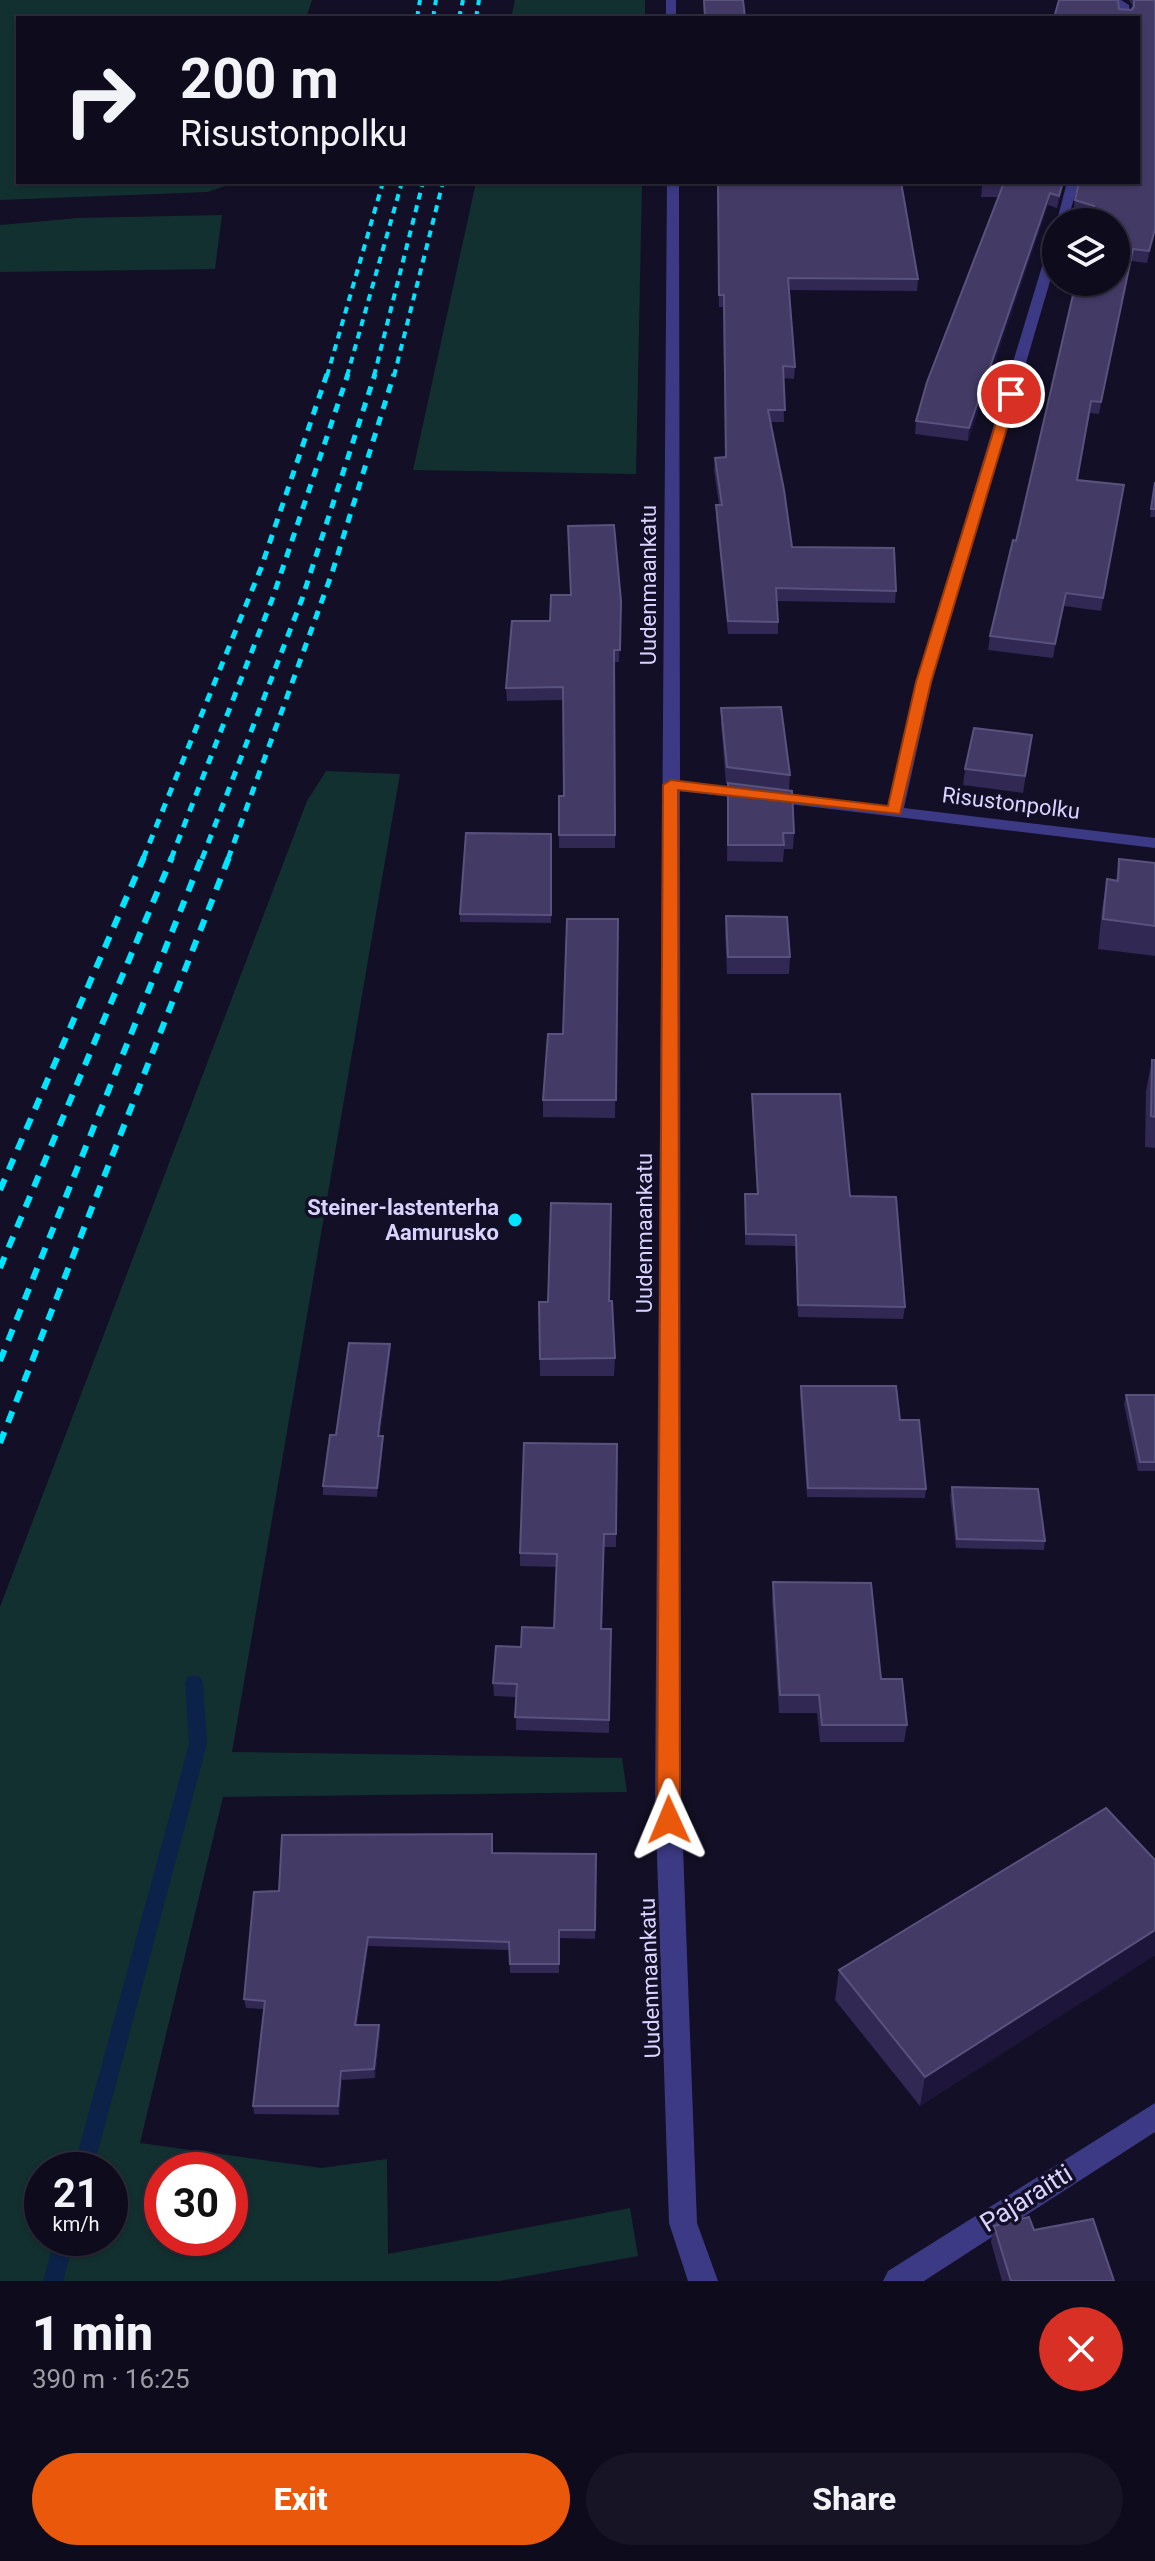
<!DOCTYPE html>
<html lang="en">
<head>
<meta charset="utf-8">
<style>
  :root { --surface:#0e0b1c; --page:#171425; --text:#f1f3f6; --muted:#9b9ba3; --line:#2e2b3b; --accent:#ea580c }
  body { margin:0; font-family:Roboto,sans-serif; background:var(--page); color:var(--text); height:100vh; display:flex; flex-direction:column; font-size:30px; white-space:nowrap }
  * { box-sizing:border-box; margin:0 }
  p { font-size:26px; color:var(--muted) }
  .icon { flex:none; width:44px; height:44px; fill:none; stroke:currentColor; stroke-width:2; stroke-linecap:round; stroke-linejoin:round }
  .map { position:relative; height:2281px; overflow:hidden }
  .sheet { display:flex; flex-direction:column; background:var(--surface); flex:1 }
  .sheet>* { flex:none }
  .guide { position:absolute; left:16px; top:16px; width:1124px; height:168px; border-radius:0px; box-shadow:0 2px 6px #0004,0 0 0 2px var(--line); background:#0e0b1c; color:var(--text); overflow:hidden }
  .buttons { position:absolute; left:1042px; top:208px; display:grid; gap:16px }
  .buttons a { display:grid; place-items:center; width:88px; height:88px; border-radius:50%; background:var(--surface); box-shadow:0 2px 6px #0004,0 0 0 2px var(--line); font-size:40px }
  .speed { position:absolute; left:24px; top:2152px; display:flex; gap:16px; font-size:40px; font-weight:700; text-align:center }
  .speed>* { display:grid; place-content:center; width:104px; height:104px; border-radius:50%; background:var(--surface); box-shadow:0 2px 6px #0004,0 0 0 2px var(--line); line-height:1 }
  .speed small { font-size:20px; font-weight:400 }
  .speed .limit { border:12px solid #d22; background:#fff; color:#111 }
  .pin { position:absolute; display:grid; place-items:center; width:68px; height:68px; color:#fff; margin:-34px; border:4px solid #fff; border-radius:50%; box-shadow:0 2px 8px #0007 }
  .me { position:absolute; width:88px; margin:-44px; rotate:359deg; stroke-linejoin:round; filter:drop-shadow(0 0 6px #0008) }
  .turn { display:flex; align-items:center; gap:28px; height:168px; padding:0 32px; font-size:36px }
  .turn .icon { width:104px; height:104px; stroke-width:2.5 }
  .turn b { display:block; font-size:56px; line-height:68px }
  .round { display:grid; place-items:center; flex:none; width:84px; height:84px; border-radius:42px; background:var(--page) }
  .summary { display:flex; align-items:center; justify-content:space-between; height:136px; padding:0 32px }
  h1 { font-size:48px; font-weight:800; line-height:60px }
  .action { display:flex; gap:16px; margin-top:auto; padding:16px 32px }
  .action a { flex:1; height:92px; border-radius:48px; background:var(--accent); color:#fff; font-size:32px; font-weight:800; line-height:92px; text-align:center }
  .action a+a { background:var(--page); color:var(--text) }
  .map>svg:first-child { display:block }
</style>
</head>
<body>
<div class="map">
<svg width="1155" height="2281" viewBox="0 0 1155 2281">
  <rect width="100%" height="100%" fill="#130f26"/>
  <g fill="#12302f" fill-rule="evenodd">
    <polygon points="0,0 312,0 306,18 18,18 18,182 238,182 207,192 0,200"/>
    <polygon points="515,0 645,0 645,18 511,18"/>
    <polygon points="476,182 642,182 636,474 413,470"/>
    <polygon points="222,215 215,269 0,272 0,225 78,218"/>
    <path d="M 326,771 L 400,774 L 232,1752 L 622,1758 L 627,1792 L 223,1797 L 140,2143 L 321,2168 L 387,2159 L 388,2254 L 630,2208 L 638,2256 L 499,2281 L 0,2281 L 0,1607 L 307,801 ZM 110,2170 L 110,2238 L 42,2238 L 42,2170 ZM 230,2170 L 230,2238 L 162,2238 L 162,2170 Z"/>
  </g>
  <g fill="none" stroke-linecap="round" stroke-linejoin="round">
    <g fill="#0c2248" fill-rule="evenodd">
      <polygon points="194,1675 200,1677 203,1682 207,1744 93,2170 73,2170 189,1744 185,1682 188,1677"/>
      <polygon points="55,2238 75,2238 63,2281 43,2281"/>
    </g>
    <g fill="#3d3a85" fill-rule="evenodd">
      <rect x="666" y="0" width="10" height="18"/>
      <polygon points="1108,0 1121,0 1129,5 1130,18 1120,18 1120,8"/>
      <polygon points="667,182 679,182 680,781 888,806 916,682 1050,240 1056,236 1056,261 932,682 904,808 1155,838 1155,848 680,791 681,1794 697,2223 718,2281 688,2281 669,2223 655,1794"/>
      <polygon points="1067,182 1079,182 1067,222 1056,224"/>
      <polygon points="1155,2103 1155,2132 924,2281 883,2281 888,2271"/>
    </g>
    <g stroke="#00e5ff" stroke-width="4" stroke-dasharray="7 6" stroke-linecap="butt">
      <polyline points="417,18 420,0"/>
      <polyline points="433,18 436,0"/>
      <polyline points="459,18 463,0"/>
      <polyline points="476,18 479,0"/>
      <polyline points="327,376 383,182"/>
      <polyline points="347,376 402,182"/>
      <polyline points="374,376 423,182"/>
      <polyline points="394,376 443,182"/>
    </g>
    <g stroke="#00e5ff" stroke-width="5" stroke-dasharray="9 8" stroke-linecap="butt">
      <polyline points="143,859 261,568 327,374"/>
      <polyline points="171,859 273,597 348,374"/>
      <polyline points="202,859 302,599 375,374"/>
      <polyline points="228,859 332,573 394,374"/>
    </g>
    <g stroke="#00e5ff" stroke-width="6" stroke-dasharray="12 10" stroke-linecap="butt">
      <polyline points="0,1190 144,857"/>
      <polyline points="0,1268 172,857"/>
      <polyline points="0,1361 202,857"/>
      <polyline points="0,1443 229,857"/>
    </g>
  </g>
  <g fill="#312854">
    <polygon points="1129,0 1155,0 1155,234 1147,263 1131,261 1099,414 1090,413 1077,480 1124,485 1101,611 1064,606 1053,658 988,650 990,636 1016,541 1091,217 1073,212 1075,200 1119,9 1131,10 1132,5"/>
    <polygon points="717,182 918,279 917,291 789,290 795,367 794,379 783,378 784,422 770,422 792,547 896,591 895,603 777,601 778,622 778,634 728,634 716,517 716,505 719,505 714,470 715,458 725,457 723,307 719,307"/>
    <polygon points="1064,182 1057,208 1048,205 968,441 915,434 916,421 999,197 981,197 982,185"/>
    <polygon points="1155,481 1155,517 1150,517"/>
    <polygon points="621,601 619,662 615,662 615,848 559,848 559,796 564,796 563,700 507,701 506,688 550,621"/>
    <polygon points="721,708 790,775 789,790 794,833 793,849 784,849 783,862 727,861 728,784 726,784 721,724"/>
    <polygon points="1030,751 1023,793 963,785 965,769"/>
    <polygon points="551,834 551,923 460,922 460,914"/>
    <polygon points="1119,859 1155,863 1155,956 1098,949 1102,909 1107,879 1116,880"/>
    <polygon points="726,916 790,957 789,974 727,974 725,933"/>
    <polygon points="618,919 615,1118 543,1117 543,1100 563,1034"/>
    <polygon points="1152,1060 1155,1060 1155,1148 1145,1147 1146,1091"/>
    <polygon points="752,1094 850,1196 905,1307 903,1319 798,1317 795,1246 745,1245 745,1194 757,1194 752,1105"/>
    <polygon points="609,1301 615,1358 614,1376 540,1376 539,1302"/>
    <polygon points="390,1344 390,1353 380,1436 383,1445 377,1497 323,1495 323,1486 336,1435"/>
    <polygon points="801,1386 900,1420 926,1489 925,1498 807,1497 800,1395"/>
    <polygon points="1126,1395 1155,1395 1155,1471 1138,1471 1124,1404"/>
    <polygon points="617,1444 616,1547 604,1547 602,1629 611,1629 609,1733 516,1730 516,1697 494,1696 493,1683 521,1647 554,1628 556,1567 520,1566 520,1553"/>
    <polygon points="952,1487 1045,1541 1044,1550 956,1548 950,1496"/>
    <polygon points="773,1582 881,1679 907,1725 904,1742 820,1742 817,1713 779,1713 772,1600"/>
    <polygon points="492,1853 596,1863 595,1939 559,1938 559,1973 510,1973 509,1950 368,1946 357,2025 379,2025 380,2033 375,2078 342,2080 339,2115 254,2114 253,2106 264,2009 246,2008 244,1999 279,1891"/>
    <polygon points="1155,1860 1155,1955 920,2106 835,2000 839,1970"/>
    <polygon points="994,2226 1034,2230 1114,2281 1002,2281 991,2242"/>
  </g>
  <g fill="#1d163a">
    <polygon points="1063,182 1064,182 1057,208 1059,196"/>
    <polygon points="1050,193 1048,205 968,441 969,428"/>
    <polygon points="1155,229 1155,234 1147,263 1149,251"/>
    <polygon points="1133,249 1131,261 1099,414 1101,402"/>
    <polygon points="1066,593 1064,606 1053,658 1055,644"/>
    <polygon points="390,1344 390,1353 379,1445 378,1436"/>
    <polygon points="383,1436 383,1445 377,1497 377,1488"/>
    <polygon points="1155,1930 1155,1955 920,2106 925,2077"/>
    <polygon points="368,1937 368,1946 356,2033 355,2025"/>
    <polygon points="379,2025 380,2033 375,2078 374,2069"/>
    <polygon points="341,2071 342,2080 339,2115 338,2106"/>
  </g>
  <g fill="#433a66" stroke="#5a527e" stroke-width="2">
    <polygon points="704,0 743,0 745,18 705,18"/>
    <polygon points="1059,0 1118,0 1119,9 1131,10 1134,7 1134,0 1155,0 1155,229 1149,251 1133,249 1101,402 1091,401 1077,480 1124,485 1103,598 1066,593 1055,644 990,636 1013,540 1016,541 1076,282 1116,282 1116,222 1090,222 1094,206 1075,200 1079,182 1138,182 1138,18 1054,18"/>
    <polygon points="718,182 901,182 918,279 788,278 795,367 783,366 785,410 768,410 784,490 792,547 894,548 896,591 776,588 778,622 728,621 716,505 722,505 715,458 726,457 724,295 719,295"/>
    <polygon points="983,182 1063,182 1059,196 1050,193 969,428 916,421 927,382 1003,185 982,185"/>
    <polygon points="1155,482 1155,509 1151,509"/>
    <polygon points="614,525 621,601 620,650 614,650 615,835 559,835 559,796 564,796 563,687 506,688 512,621 550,621 551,595 571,595 568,526"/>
    <polygon points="781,707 790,775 727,767 721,708"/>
    <polygon points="974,728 1032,735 1025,776 965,769"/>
    <polygon points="728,783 792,791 794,833 783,833 784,845 728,845"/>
    <polygon points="466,833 551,834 551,915 460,914"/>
    <polygon points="1119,859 1155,863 1155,926 1103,919 1107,879 1118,881"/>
    <polygon points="726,916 787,917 790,957 728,957"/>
    <polygon points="567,919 618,919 616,1100 543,1100 548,1034 563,1034"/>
    <polygon points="1152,1060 1155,1060 1155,1117 1151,1116"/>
    <polygon points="752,1094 840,1094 850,1196 896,1197 905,1307 798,1305 796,1235 746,1234 745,1194 758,1194"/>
    <polygon points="551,1203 611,1204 609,1301 612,1301 615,1358 540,1359 539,1302 548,1302"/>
    <polygon points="349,1343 390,1344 378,1436 383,1436 377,1488 323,1486 330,1435 336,1435"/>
    <polygon points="801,1386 896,1386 900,1420 919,1420 926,1489 808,1488"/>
    <polygon points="1126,1395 1155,1395 1155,1462 1140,1462"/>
    <polygon points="524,1443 617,1444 616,1534 604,1534 601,1629 611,1629 609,1720 515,1717 517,1684 493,1683 496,1646 521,1647 522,1627 554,1628 557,1554 520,1553"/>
    <polygon points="952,1487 1038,1489 1045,1541 957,1539"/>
    <polygon points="773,1582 871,1583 881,1679 902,1679 907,1725 822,1725 819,1695 780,1695"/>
    <polygon points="1106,1808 1155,1860 1155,1930 925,2077 839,1970"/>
    <polygon points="492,1834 492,1853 596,1854 595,1930 559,1930 559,1964 510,1964 509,1942 368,1937 355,2025 379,2025 374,2069 341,2071 338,2106 253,2106 265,2001 244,1999 254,1892 279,1891 282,1835"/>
    <polygon points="1029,2217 1034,2230 1093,2219 1114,2281 1011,2281 994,2226"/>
  </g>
  <polygon fill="#ea580c" stroke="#983908" stroke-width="2" points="1011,390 1017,394 931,682 900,814 678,790 680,1820 677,1827 669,1830 660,1827 657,1820 663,785 671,780 888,806 916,682 1005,394"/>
  <circle fill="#00e5ff" stroke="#130f26" stroke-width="3" cx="515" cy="1220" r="8"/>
  <g text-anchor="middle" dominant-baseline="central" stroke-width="7" stroke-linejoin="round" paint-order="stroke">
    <g font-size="22" fill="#d9d4ff" stroke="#130f26">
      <text transform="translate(648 585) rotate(-90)">Uudenmaankatu</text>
      <text transform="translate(1011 803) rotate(7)">Risustonpolku</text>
      <text transform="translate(644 1233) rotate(-90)">Uudenmaankatu</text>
      <text transform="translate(650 1978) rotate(-92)">Uudenmaankatu</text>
    </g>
    <g font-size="22" font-weight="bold" fill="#d9d4ff" stroke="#130f26" text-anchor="end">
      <text x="499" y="1207">Steiner-lastenterha<tspan x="499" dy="25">Aamurusko</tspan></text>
    </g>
    <g font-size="26" fill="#d9d4ff" stroke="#130f26">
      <text transform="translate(1026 2198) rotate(-32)">Pajaraitti</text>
    </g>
  </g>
</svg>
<div class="buttons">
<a><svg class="icon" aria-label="layers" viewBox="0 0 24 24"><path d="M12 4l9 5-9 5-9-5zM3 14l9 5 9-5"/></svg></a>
</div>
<div class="speed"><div>21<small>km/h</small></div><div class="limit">30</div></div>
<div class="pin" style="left:1011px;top:394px;background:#d93025"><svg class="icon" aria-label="arrive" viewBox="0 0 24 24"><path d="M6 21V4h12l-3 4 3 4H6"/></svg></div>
<svg class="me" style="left:669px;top:1820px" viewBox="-20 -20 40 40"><path d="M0-17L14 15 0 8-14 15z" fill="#ea580c" stroke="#fff" stroke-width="4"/></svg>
<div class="guide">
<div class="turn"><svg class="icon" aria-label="right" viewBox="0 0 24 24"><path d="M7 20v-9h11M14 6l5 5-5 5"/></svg><div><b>200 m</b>Risustonpolku</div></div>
</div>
</div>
<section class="sheet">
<div class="summary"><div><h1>1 min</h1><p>390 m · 16:25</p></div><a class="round" style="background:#d93025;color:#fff"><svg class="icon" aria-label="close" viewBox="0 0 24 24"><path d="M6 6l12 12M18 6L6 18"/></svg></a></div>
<div class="action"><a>Exit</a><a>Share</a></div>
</section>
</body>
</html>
